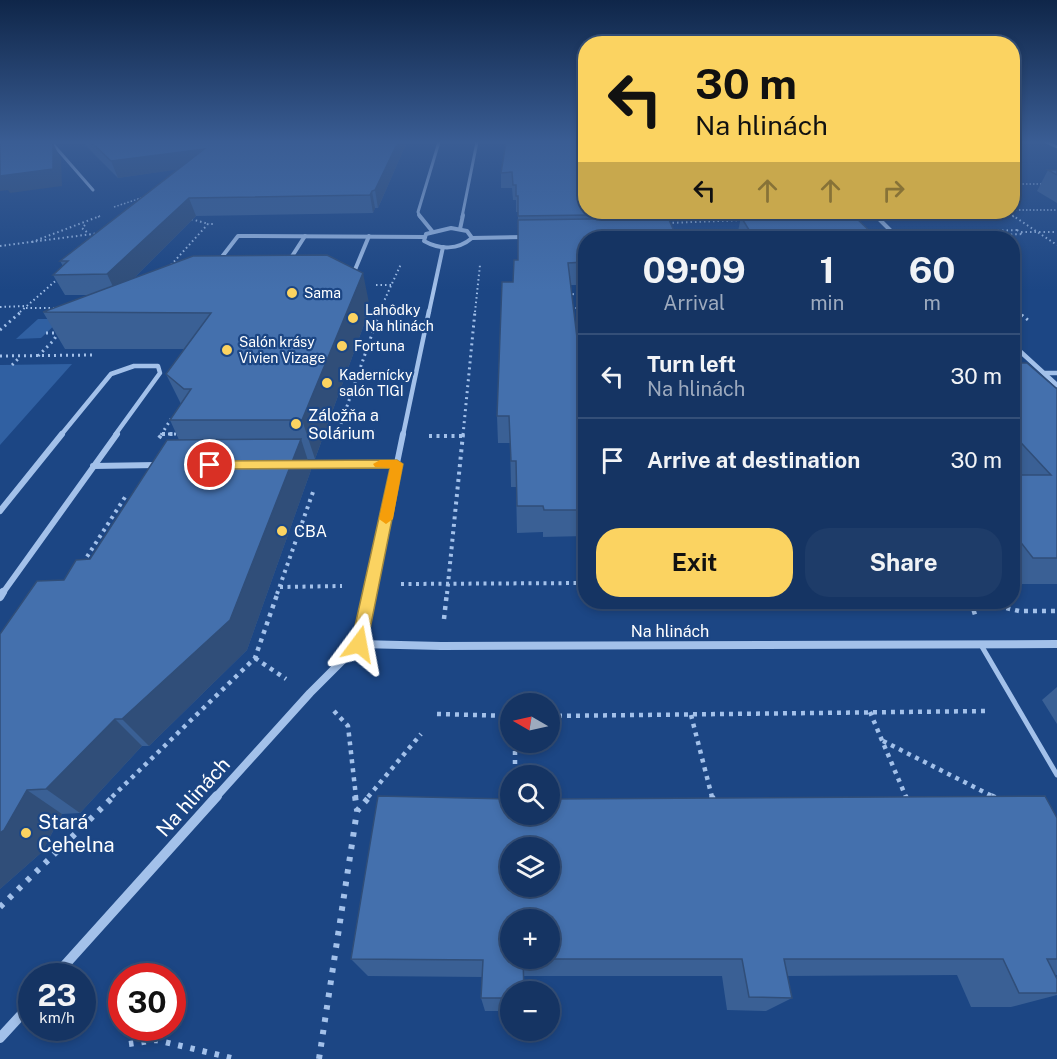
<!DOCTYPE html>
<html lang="en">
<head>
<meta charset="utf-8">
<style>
  :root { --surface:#153463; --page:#1e3c69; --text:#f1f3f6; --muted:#9daabe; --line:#344f78; --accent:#fbd361 }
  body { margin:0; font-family:"Public Sans",sans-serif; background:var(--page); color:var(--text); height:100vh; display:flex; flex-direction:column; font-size:22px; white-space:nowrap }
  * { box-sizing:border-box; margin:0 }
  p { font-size:20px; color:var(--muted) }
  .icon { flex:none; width:33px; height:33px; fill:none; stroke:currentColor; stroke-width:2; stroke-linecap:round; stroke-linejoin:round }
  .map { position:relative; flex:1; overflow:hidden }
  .sheet { position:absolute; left:578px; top:231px; width:442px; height:378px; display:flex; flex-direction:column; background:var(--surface); border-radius:24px; box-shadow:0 3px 9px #0003,0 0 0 2px var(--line) }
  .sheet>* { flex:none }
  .guide { position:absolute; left:578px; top:36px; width:442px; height:183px; border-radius:24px; box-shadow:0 3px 9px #0003,0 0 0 2px var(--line); background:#fbd361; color:#111; overflow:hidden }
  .needle { width:39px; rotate:279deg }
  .buttons { position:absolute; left:500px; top:693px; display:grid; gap:12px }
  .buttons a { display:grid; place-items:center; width:60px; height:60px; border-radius:50%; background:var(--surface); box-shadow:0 3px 9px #0003,0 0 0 2px var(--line); font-size:30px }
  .speed { position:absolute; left:18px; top:963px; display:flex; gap:12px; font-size:30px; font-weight:700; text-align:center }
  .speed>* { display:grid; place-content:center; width:78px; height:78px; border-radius:50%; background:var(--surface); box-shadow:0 3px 9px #0003,0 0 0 2px var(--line); line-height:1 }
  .speed small { font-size:15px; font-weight:400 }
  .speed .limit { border:9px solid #d22; background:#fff; color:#111 }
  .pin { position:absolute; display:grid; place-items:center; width:51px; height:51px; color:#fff; margin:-26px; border:3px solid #fff; border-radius:50%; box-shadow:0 2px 6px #0007 }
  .me { position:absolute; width:66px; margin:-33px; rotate:13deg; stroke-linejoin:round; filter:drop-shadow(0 0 4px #0008) }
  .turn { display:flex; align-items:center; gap:21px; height:126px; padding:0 18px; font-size:27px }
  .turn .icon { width:78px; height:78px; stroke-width:2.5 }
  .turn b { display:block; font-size:42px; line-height:51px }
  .lanes { display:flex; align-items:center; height:57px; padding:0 18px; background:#0003; justify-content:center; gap:30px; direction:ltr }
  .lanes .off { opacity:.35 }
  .eta { display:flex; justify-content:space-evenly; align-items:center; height:102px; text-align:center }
  .eta b { font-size:36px; font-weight:700; line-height:42px }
  .action { display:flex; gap:12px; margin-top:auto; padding:12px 18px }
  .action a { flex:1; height:69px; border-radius:24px; background:var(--accent); color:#111; font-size:24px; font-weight:700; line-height:69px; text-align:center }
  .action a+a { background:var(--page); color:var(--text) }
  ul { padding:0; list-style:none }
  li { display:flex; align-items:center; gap:18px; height:84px; padding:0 18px; border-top:2px solid var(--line) }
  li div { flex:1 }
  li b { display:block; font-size:22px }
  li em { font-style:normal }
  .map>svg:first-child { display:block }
</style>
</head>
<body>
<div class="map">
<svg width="1057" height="1059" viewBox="0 0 1057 1059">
  <rect width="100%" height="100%" fill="#1c4684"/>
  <g fill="#3060a2">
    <polygon points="38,319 61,319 41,338 16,339"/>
    <polygon points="72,364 0,445 0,365"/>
  </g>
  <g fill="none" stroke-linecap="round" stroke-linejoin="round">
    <g stroke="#a3c1ea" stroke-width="1.5" stroke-dasharray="1.5 2" stroke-linecap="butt">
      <polyline points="1012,184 1045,184"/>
      <polyline points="114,207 147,196"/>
      <polyline points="1012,210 1057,210"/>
      <polyline points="669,212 671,217"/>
      <polyline points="1007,212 1014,217"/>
      <polyline points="98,217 100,216"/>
      <polyline points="769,217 782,212"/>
    </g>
    <g stroke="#a3c1ea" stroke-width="2" stroke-dasharray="1.5 3" stroke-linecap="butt">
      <polyline points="671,215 674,223"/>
      <polyline points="1012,215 1057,245"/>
      <polyline points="187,218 209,224"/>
      <polyline points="766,218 773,215"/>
      <polyline points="668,223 744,220"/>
      <polyline points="85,225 82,228 89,234"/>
      <polygon points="1017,230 1023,234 998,235 992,231"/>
      <polyline points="924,231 932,238"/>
      <polyline points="1021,232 1057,232"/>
      <polyline points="32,242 100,216"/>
      <polyline points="0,246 100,233"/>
      <polyline points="171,265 208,224 214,224"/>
      <polyline points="376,285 393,285"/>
      <polyline points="568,293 585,297"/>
      <polyline points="0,307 26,306"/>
      <polyline points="1012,307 1019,312"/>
      <polyline points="26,308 58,308"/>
      <polyline points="571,308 585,308"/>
      <polyline points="20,312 60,277"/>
      <polyline points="379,312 401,264"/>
      <polyline points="475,312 480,265"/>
    </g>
    <g stroke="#a3c1ea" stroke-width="3" stroke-dasharray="2 4" stroke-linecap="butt">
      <polyline points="1017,311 1028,320"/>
      <polyline points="0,330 22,311"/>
      <polyline points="46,333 57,333"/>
      <polyline points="574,342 585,342"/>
      <polyline points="0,356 92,355"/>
      <polyline points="38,356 54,340 58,332"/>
      <polyline points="12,365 20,357"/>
      <polyline points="162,434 179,434"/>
      <polyline points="319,434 377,431"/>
      <polyline points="161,435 171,419"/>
      <polyline points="337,435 380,311"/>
      <polyline points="463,435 475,311"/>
    </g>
    <g stroke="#a3c1ea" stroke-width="4" stroke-dasharray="3 4.5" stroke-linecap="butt">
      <polyline points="162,434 179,434"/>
      <polyline points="429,436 462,436"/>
      <polyline points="159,438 162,434"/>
      <polyline points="578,541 582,583"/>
      <polyline points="83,563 127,494"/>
      <polyline points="401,584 585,583"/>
      <polyline points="280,587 342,586"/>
      <polyline points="277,594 313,492"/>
      <polyline points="447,594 463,434"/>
    </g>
    <g stroke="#a3c1ea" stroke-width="4.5" stroke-dasharray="4 5" stroke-linecap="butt">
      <polyline points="971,602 976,618"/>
      <polyline points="980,602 1019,611 1057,611"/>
      <polyline points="444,619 447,592"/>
      <polyline points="255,658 286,679"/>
      <polyline points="334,711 348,726 356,797"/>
      <polyline points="870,712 906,797"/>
      <polyline points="437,714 510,716"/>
      <polyline points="691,715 712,797"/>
      <polyline points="549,716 990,711"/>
      <polyline points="883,741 994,797"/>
      <polyline points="515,742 515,776"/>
      <polyline points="112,797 255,658 278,592"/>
      <polyline points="368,797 421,734"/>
    </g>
    <g stroke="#a3c1ea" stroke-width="6" stroke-dasharray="4.5 8" stroke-linecap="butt">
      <polyline points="355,796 357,810"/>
      <polyline points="712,796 713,801"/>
      <polyline points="905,796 907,800"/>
      <polyline points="991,796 997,799"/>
      <polyline points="0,907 114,796"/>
      <polyline points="129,1044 156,1040 236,1059"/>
      <polyline points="319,1059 357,811 370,796"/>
    </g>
    <polyline stroke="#a3c1ea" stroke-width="5" points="981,645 1057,775"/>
    <g stroke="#a3c1ea" stroke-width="3">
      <polyline points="51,142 93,190"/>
      <polyline points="1046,142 1057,147"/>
      <polyline points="871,212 876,217"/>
      <polyline points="420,217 418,212 439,142"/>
      <polyline points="462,217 477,142"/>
    </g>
    <g stroke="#a3c1ea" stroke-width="4">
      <polyline points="419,215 432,231"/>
      <polyline points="875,215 898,238"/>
      <path d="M 451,228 L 467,231 L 472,238 C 458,250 440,250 424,241 L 426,234 Z"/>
      <polyline points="460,229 463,215"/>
      <polyline points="472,238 525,237"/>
      <polyline points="289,261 305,236"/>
      <polyline points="218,262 238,236 424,237"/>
      <polyline points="352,277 369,236"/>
      <polyline points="429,312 443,247"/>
    </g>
    <g stroke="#a3c1ea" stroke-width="4.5">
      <polyline points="1012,344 1057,385"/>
      <polyline points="1045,373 1057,373"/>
      <polyline points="61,435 111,374 134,366 158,366 160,373 115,435"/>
      <polyline points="403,435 429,311"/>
    </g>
    <g stroke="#a3c1ea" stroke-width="6">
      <polyline points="302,465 397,464"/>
      <polyline points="93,466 157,465"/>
      <polyline points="0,511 62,434"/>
      <polyline points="2,594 117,434"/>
      <polyline points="370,594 403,434"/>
    </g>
    <g stroke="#a3c1ea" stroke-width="8">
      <polyline points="0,597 3,592"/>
      <polyline points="359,644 441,646 1057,644"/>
      <polyline points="216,797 310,693 359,644 370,592"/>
    </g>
    <g stroke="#a3c1ea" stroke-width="10">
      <polyline points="55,976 217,796"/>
      <polyline points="0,1038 32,1003"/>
    </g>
  </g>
  <g fill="#3a6095">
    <polygon points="82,142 407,142 378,208 375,208 373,213 196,216 134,278 370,308 315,459 307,459 311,470 247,650 149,746 142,746 80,813 62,814 42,852 0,889 64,580 90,559 179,440 170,420 181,404 166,374 184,349 65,349 43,312 88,295 65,295 53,275 63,266 60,261 178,169 118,178"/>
    <polygon points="506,142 660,214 664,214 677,238 585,238 585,285 570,285 585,404 585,536 543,537 543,532 517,533 516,487 511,487 510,443 498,443 497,416 513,282 518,260 518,212 516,212 516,200 513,200 512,188 501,188 501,173"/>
    <polygon points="1048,170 1057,170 1057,203 1037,191"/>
    <polygon points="741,217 877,238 738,238 737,236"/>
    <polygon points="1012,363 1057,389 1057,584 1012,584"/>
    <polygon points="1057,687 1057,724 1042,700"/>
    <polygon points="1057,818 1057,975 1055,975 1057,979 1057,995 1011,1007 971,1007 957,975 787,976 792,998 766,1011 727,1010 722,976 524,976 510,992 510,1011 485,1011 481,998 482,977 368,976 351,959"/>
  </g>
  <g fill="#304e79">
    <polygon points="398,142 407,142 378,208 375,190"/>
    <polygon points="53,143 61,159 62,186 10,193 8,190 0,191 0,172"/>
    <polygon points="204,149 210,165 118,178 111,161"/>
    <polygon points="372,191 375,208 373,213 370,195"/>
    <polygon points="189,198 196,216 117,295 107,274"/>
    <polygon points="363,273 370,308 315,459 302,420"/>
    <polygon points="301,439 311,470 247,650 149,746 122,719"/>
    <polygon points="115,719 142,746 80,813 46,789"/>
    <polygon points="27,790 62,814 42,852 0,889 0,833"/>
  </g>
  <g fill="#4470ad" stroke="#304e79" stroke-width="1.5" fill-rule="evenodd">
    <polygon points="0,142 52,142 53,143 53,169 0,176"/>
    <polygon points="91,142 398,142 375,190 372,191 370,195 189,198 107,274 53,275 68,261 60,261 204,149 111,161"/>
    <polygon points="506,142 585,142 585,212 659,212 660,214 664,214 665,216 661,214 518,216 518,196 516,196 516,185 513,185 512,172 501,173"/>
    <polygon points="1048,170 1057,170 1057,175"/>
    <polygon points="666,213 677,238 585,238 585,262 568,263 585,404 585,510 544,510 543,506 517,506 516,461 511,461 509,416 497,416 502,282 513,282 514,260 518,260 518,220 662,218"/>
    <polygon points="741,217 855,217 877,238 754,238"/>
    <polygon points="327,255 363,273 302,420 170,420 191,389 184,389 166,374 211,313 43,312 193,256"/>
    <polygon points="1012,363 1027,363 1057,389 1057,558 1033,558 1012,531 1012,475 1051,475 1012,433"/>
    <polygon points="301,439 230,620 122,719 115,719 46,789 27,790 4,830 0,833 0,634 37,581 64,580 76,560 90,559 167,440"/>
    <path d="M 378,796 L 510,799 L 510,814 L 549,814 L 549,799 L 1045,796 L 1057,818 L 1057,959 L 1047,959 L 1057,979 L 1057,993 L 1019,993 L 1003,959 L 784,959 L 792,998 L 749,997 L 742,959 L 523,959 L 524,992 L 510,992 L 510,998 L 481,998 L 483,960 L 351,959 ZM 510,848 L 549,848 L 549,886 L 510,886 ZM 510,920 L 549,920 L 549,958 L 510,958 Z"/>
  </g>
  <linearGradient id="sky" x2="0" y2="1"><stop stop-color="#0f2649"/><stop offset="0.49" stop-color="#3a5d94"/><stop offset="1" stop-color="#3a5d94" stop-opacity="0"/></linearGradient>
  <rect width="1057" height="290" fill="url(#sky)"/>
  <polygon fill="#fbd361" stroke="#a3893f" stroke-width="1.5" points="397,460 403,464 367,644 365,649 359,651 353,649 351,644 390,468 210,469 204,465 210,461"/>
  <polygon fill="#f59e0b" points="380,460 397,460 403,464 393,519 386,524 379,519 390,468 375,467 373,464"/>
  <g fill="#fbd361" stroke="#1c4684" stroke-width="2">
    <circle cx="292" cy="293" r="6"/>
    <circle cx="353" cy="318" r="6"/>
    <circle cx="342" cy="346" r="6"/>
    <circle cx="227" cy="350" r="6"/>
    <circle cx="327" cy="383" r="6"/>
    <circle cx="296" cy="424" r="6"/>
    <circle cx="282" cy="531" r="6"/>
    <circle cx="26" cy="833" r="6"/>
  </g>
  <g text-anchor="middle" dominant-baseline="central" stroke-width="4.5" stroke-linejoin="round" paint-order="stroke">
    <g font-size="14" fill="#fff" stroke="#1c4684" text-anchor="start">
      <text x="304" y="293">Sama</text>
      <text x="365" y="310">Lahôdky<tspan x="365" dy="16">Na hlinách</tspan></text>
      <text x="239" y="342">Salón krásy<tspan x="239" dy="16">Vivien Vizage</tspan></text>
      <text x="354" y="346">Fortuna</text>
      <text x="339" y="375">Kadernícky<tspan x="339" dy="16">salón TIGI</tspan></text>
    </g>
    <g font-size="16" fill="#fff" stroke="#1c4684" text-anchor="start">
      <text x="308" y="415">Záložňa a<tspan x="308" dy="18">Solárium</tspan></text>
      <text x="294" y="531">CBA</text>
    </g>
    <g font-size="16" fill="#fff" stroke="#1c4684">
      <text x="670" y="631">Na hlinách</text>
    </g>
    <g font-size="20" fill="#fff" stroke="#1c4684">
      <text transform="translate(193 797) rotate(-48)">Na hlinách</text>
    </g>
    <g font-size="20" fill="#fff" stroke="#1c4684" text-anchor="start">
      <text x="38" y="822">Stará<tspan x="38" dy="23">Cehelna</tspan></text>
    </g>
  </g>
</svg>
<div class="buttons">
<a><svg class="needle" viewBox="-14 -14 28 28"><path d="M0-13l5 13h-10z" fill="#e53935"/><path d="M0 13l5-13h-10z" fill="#9daabe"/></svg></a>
<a><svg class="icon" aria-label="search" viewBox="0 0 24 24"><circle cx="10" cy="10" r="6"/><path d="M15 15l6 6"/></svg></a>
<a><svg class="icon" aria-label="layers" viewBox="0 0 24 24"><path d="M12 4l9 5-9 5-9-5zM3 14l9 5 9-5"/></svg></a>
<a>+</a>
<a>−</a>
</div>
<div class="speed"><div>23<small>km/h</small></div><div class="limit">30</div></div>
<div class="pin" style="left:210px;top:465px;background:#d93025"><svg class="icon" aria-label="arrive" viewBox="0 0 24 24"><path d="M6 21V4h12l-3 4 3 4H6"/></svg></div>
<svg class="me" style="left:359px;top:644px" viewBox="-20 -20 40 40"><path d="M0-17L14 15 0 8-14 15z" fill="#fbd361" stroke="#fff" stroke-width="4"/></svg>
<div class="guide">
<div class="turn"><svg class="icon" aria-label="left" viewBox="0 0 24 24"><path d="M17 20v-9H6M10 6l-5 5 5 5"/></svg><div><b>30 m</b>Na hlinách</div></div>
<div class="lanes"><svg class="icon" aria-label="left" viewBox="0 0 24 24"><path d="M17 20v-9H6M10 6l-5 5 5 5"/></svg><svg class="icon off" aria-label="ahead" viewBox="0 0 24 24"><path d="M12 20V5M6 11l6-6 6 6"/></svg><svg class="icon off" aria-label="ahead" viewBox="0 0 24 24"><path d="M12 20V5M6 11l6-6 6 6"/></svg><svg class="icon off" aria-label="right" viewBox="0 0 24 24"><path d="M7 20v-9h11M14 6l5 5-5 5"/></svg></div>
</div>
<section class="sheet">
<div class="eta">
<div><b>09:09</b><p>Arrival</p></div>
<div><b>1</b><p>min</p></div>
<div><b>60</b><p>m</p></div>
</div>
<ul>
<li><svg class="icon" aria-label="left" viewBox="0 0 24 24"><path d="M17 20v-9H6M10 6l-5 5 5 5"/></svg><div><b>Turn left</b><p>Na hlinách</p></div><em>30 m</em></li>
<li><svg class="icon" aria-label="arrive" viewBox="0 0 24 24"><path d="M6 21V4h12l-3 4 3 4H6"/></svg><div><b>Arrive at destination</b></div><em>30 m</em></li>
</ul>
<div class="action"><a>Exit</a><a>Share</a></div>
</section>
</div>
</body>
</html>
